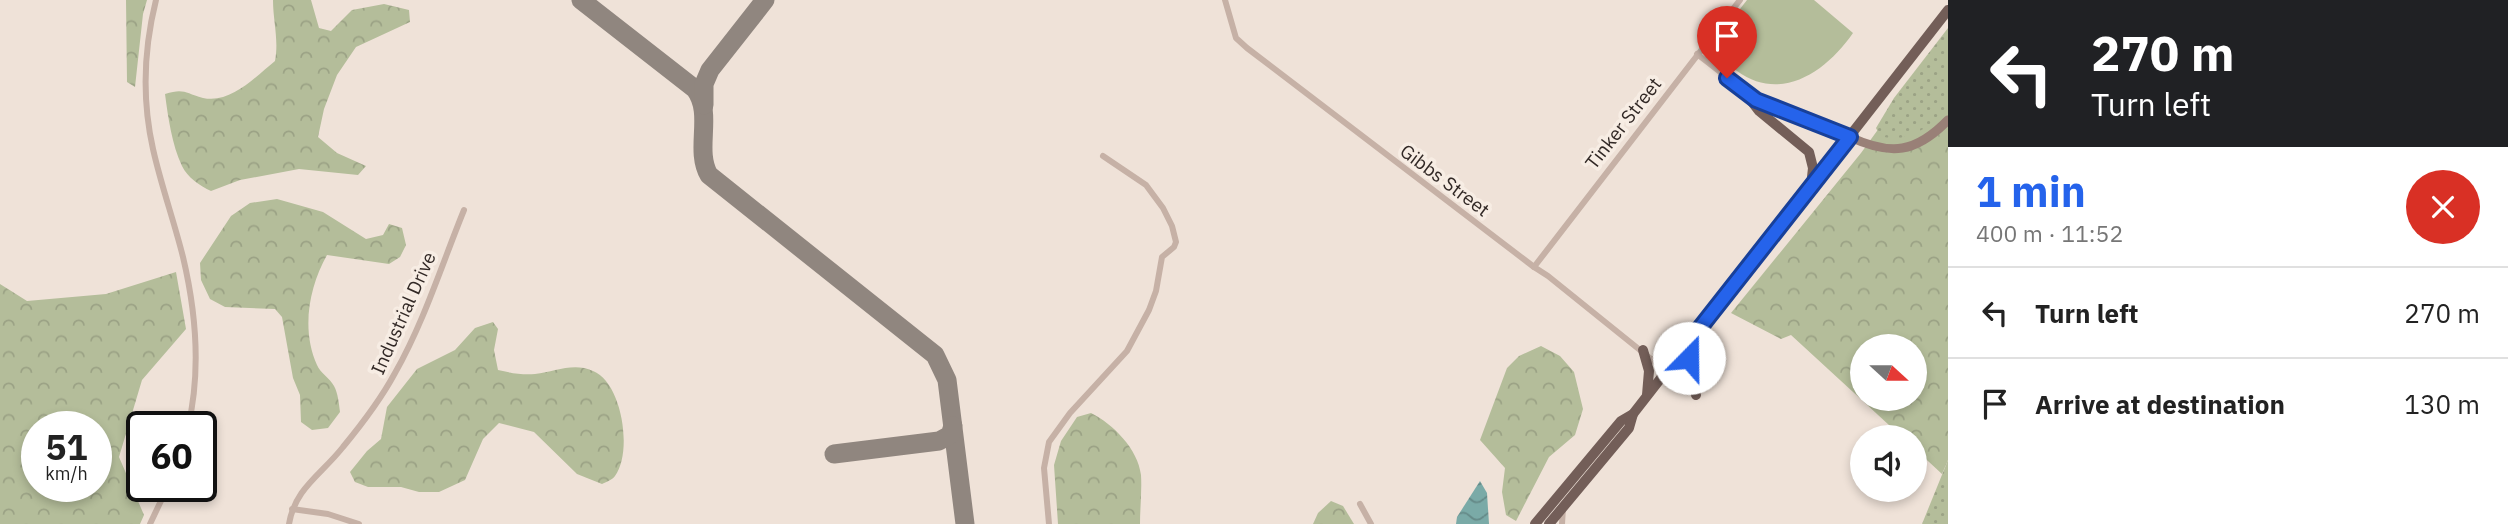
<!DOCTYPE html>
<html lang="en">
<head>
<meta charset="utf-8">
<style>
  :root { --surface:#fff; --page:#f6f6f6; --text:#222; --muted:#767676; --line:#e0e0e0; --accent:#2563eb }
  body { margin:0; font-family:"IBM Plex Sans",sans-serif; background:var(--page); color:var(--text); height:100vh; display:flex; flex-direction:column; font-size:26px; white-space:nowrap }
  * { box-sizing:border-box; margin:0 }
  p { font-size:23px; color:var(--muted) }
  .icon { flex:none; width:38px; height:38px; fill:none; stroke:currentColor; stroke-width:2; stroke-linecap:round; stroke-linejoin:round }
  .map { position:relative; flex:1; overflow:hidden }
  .side { display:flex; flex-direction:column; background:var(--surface); width:560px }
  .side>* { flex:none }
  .top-card { background:#202124; color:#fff; overflow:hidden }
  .needle { width:46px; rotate:111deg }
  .fabs { position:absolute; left:1850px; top:334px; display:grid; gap:14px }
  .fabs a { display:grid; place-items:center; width:77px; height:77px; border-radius:50%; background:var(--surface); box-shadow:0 4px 10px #0003; font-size:35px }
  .speed { position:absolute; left:21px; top:411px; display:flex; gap:14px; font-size:35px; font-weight:700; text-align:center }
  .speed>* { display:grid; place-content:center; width:91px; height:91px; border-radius:50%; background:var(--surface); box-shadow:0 4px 10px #0003; line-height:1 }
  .speed small { font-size:18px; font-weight:400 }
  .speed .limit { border:4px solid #111; border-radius:10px; background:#fff; color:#111 }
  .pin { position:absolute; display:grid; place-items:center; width:60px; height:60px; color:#fff; margin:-72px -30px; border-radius:50% 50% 50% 0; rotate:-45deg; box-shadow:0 0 7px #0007 }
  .pin .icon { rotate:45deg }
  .me { position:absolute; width:77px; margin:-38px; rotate:22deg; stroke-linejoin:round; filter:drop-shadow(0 0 5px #0008) }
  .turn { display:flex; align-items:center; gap:24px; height:147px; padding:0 28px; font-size:32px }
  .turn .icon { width:91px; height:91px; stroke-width:2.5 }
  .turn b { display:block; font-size:49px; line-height:60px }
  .round { display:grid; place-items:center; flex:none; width:74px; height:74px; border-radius:37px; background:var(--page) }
  .summary { display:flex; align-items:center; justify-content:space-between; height:119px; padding:0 28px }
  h1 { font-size:42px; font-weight:800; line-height:52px; color:var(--accent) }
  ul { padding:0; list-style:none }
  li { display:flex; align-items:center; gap:21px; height:91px; padding:0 28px; border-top:2px solid var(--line) }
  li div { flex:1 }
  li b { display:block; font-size:26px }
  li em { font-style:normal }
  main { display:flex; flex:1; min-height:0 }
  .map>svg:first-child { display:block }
</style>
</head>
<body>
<main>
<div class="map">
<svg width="1948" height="524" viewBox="0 0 1948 524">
  <defs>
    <pattern id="forest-crowns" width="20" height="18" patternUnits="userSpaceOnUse" patternTransform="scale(1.75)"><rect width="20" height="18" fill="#b4bd9a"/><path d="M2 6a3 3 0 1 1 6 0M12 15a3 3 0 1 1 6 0" fill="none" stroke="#9ba285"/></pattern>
    <pattern id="park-dots" width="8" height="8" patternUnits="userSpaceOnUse" patternTransform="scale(1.75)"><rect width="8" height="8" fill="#b4bd9a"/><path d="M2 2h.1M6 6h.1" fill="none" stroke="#9ba285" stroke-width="1.8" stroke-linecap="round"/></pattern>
    <pattern id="water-waves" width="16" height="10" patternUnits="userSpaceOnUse" patternTransform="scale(1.75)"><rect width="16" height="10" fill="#7aaaa7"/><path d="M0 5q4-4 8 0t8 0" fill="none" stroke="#658a88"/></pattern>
  </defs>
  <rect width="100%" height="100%" fill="#efe2d8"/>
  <g fill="url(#forest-crowns)" fill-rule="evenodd">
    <polygon points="126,0 147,0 143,14 135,87 127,82"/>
    <path d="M 273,0 L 311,0 L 319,28 L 331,31 L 352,10 L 384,4 L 409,10 L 410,22 L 356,47 L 337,75 L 324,109 L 318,137 L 337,153 L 366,166 L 358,175 L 299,169 L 240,180 L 211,191 C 200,186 187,177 182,166 C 172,145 168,117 165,94 C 184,88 185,93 203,98 C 231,104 255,77 275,61 C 279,40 273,21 273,0 Z"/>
    <path d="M 1948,33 L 1948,460 L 1942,474 L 1915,449 L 1914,438 L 1902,437 L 1791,335 L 1781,339 L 1731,313 L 1861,153 ZM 1862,346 L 1914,346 L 1914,399 L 1862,399 Z"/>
    <path d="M 277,199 L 323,212 L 366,239 L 383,235 L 389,224 L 402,228 L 406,245 L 400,257 L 389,264 L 327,255 C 309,287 301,330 317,365 C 320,373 330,378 334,386 C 338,393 339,404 340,412 L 328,428 L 312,430 L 301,422 L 300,395 L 293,378 L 282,317 L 275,309 L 225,307 L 210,299 L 201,280 L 200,263 L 231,216 L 250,203 Z"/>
    <path d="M 176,272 L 186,329 L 142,380 L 119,457 L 144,515 L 140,524 L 0,524 L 0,284 L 27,301 L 106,294 ZM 37,427 L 96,427 L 96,486 L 37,486 Z"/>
    <path d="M 493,322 L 498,329 L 494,350 L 498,370 C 511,373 522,375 535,374 C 555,372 573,362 593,371 C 622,382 633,452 615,476 C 612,480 606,482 602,484 L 577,474 L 534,432 L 499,423 L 483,439 L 465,480 L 439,492 L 419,492 L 401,487 L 368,487 L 355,482 L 350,472 L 367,451 L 381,439 L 387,407 L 417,369 L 455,350 L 475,328 Z"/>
    <polygon points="1541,346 1560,356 1574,372 1583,409 1575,435 1549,457 1516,521 1506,515 1502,492 1505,468 1480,440 1507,368 1519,356"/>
    <path d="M 1091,413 C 1113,424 1138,449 1141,475 C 1142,491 1140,508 1140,524 L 1058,524 L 1054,465 L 1061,441 L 1077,417 Z"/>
    <polygon points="1331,501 1343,506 1354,524 1313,524 1318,513"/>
  </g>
  <g fill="url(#park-dots)">
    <path d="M 1948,28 L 1948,108 C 1929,127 1908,144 1880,136 L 1876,128 L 1894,98 Z"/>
    <polygon points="1948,460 1948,524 1922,524"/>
  </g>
  <path fill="#b4bd9a" d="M 1747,0 L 1814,0 L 1853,33 C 1826,72 1781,103 1737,71 C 1728,64 1717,59 1715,47 L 1719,36 Z"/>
  <polygon fill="url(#water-waves)" points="1480,481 1487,493 1489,524 1456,524 1457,517"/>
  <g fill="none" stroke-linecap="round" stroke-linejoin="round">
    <g stroke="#90867f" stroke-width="19">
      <path d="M 581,0 L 695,89 C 714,114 694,149 709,175 L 935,355 L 947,380 L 965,524"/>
      <polyline points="704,105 704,84 710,70 765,0"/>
      <polyline points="834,454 939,441 950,435 953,426"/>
    </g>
    <g stroke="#c6b1a6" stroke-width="6">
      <path d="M 156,0 C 144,48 142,100 153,149 C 161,185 174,221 183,257 C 196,312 201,372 188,427"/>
      <polyline points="1225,0 1236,38 1247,48 1534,267 1548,276 1666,371"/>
      <polyline points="1697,54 1756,100 1850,137"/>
      <polyline points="1534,267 1740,0"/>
      <polyline points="1360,504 1371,524"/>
      <polyline points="292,509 328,514 359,524"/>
      <polyline points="150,524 168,486"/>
      <path d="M 289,524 C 295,488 321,475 343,447 C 362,424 381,399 395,373 C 424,322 442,264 464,210"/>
      <polyline points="1049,524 1044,468 1049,442 1070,413 1127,351 1149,310 1156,291 1162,257 1174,247 1176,242 1172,226 1163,208 1146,185 1103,156"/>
      <polyline points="1562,524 1563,508"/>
    </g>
    <path stroke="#998077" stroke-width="9" d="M 1850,137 C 1891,156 1916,153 1948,120"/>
    <g stroke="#735e58" stroke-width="10">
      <polyline points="1743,90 1759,111 1809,152 1813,168 1811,186"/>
      <polyline points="1691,342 1688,370 1696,395"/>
      <polyline points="1643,350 1649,371 1647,395"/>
      <polyline points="1535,524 1621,421 1633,414 1948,10"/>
      <polyline points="1549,524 1629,428 1633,414"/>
    </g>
  </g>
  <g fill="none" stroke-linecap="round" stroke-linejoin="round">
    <defs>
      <polyline id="route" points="1689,358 1692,338 1850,137 1756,100 1727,78"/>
    </defs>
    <use href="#route" stroke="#184099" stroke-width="18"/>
    <use href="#route" stroke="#2563eb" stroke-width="12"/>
  </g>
  <g text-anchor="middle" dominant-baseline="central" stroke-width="7" stroke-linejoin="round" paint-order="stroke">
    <g font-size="19" fill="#322926" stroke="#f7ede4">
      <text transform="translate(1623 123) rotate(-52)">Tinker Street</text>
      <text transform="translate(1445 180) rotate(37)">Gibbs Street</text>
      <text transform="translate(403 313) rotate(-66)">Industrial Drive</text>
    </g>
  </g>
</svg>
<div class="fabs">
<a><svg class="needle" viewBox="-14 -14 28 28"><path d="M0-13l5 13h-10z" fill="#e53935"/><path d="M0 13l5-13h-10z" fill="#767676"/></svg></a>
<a><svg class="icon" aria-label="sound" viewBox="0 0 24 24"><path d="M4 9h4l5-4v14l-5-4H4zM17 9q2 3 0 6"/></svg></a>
</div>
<div class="speed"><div>51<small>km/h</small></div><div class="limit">60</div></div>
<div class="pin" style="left:1727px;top:78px;background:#d93025"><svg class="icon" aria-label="arrive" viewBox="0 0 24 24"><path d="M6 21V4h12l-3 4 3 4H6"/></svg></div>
<svg class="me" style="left:1689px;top:358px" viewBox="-20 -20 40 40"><circle r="19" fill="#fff"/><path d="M0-13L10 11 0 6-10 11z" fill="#2563eb"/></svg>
</div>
<section class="side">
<div class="top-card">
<div class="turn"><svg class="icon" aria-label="left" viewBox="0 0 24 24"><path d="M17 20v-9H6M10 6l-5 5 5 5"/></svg><div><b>270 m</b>Turn left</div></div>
</div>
<div class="summary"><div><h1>1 min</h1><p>400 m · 11:52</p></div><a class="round" style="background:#d93025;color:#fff"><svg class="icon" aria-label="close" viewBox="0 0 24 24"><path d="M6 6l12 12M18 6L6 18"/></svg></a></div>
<ul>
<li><svg class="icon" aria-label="left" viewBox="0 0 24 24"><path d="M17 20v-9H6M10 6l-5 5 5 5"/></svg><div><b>Turn left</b></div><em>270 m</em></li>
<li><svg class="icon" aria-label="arrive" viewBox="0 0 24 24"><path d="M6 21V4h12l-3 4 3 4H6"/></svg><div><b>Arrive at destination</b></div><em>130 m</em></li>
</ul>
</section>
</main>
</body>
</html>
